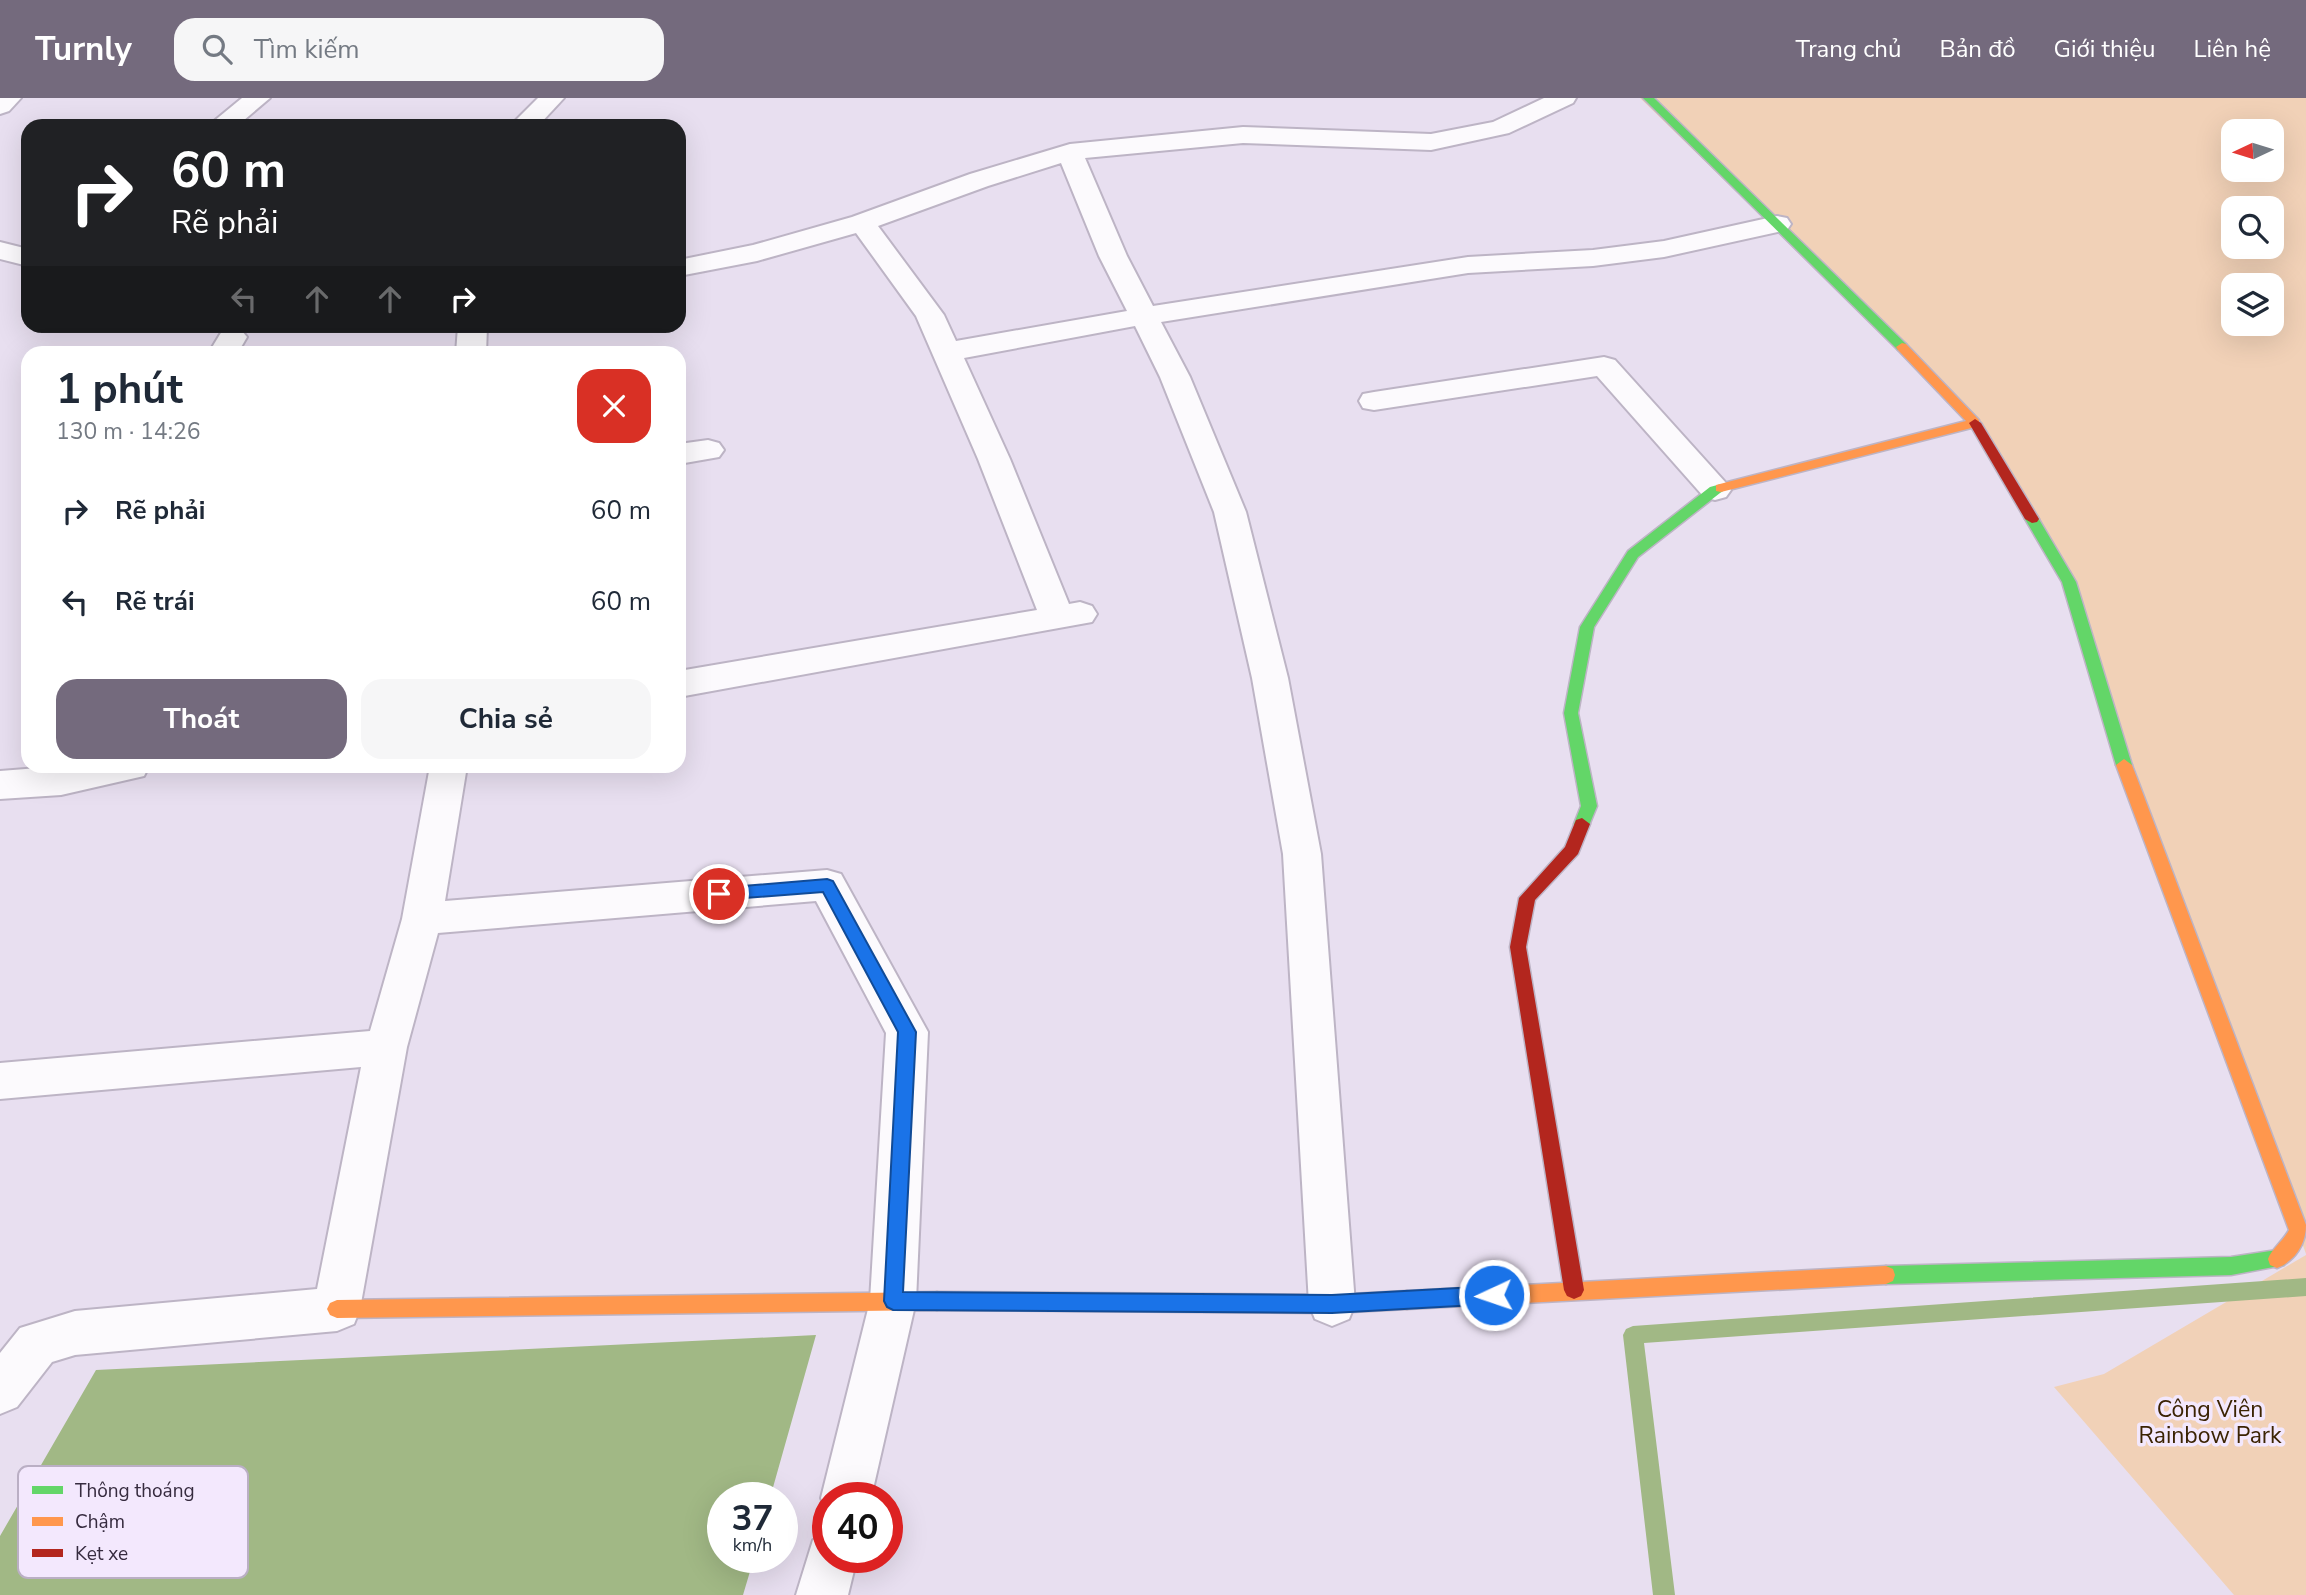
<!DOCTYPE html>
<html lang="vi">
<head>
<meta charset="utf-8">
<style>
  :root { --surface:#fff; --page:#f6f6f7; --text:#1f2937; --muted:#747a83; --accent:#746a7d }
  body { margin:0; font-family:"Nunito Sans",sans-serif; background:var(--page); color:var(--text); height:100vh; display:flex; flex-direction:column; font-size:26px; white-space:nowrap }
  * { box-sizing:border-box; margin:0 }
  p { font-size:23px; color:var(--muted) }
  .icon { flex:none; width:38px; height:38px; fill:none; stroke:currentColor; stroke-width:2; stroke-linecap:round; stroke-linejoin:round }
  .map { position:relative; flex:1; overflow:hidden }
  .side { position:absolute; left:21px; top:248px; width:665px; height:427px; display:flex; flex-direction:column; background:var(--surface); border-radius:21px; box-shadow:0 7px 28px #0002 }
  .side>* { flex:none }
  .banner { position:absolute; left:21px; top:21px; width:665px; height:214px; border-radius:21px; box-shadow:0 7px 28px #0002; background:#202124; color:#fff; overflow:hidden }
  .needle { width:46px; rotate:266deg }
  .controls { position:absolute; left:2221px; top:21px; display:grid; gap:14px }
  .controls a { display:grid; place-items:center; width:63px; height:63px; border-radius:14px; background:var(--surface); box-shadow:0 7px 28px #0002; font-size:35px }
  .speed { position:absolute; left:707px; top:1384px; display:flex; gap:14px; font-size:35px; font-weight:700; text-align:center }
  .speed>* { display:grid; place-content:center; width:91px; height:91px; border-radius:50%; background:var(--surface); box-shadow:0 7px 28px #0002; line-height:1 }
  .speed small { font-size:18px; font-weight:400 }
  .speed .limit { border:10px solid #d22; background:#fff; color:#111 }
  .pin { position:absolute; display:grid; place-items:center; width:60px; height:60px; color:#fff; margin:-30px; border:4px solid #fff; border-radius:50%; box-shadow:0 2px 7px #0007 }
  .me { position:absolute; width:77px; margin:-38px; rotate:267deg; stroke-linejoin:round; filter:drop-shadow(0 0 5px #0008) }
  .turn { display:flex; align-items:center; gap:24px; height:147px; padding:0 35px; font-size:32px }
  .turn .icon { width:91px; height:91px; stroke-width:2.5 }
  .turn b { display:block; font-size:49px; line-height:60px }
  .lanes { display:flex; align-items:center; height:66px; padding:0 35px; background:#0003; justify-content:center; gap:35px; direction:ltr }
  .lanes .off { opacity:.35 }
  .round { display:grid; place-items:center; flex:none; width:74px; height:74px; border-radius:21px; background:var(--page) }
  .headline { display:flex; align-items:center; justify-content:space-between; height:119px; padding:0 35px }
  h1 { font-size:42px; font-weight:700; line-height:52px }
  .primary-button { display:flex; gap:14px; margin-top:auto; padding:14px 35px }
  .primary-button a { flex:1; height:80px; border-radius:21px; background:var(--accent); color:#fff; font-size:28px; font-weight:700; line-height:80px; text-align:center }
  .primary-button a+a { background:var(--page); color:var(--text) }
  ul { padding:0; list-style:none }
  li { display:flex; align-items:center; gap:21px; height:91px; padding:0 35px }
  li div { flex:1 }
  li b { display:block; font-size:26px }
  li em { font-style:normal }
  header { display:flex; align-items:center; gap:42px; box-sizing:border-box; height:98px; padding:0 35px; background:var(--accent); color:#fff }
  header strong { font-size:33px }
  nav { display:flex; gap:38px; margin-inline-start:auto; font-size:24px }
  .search { width:490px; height:63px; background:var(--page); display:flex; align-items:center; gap:18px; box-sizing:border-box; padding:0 24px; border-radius:21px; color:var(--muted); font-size:26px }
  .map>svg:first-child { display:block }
</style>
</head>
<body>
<header>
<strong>Turnly</strong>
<div class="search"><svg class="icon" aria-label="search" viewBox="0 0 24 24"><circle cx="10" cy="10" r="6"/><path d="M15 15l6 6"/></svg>Tìm kiếm</div>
<nav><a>Trang chủ</a><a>Bản đồ</a><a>Giới thiệu</a><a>Liên hệ</a></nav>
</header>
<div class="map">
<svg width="2306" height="1497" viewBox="0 0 2306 1497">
  <rect width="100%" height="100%" fill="#e8dff0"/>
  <g fill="#f1d1b7" fill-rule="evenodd">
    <path d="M 1640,0 L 2306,0 L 2306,1156 L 2069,484 L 1974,325 ZM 2233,33 L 2272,33 L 2272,72 L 2233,72 ZM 2233,110 L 2272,110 L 2272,149 L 2233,149 ZM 2233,187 L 2272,187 L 2272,226 L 2233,226 Z"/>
    <polygon points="2306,1157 2306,1497 2234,1497 2054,1289 2104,1276"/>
  </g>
  <polygon fill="#a1b885" points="816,1237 770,1400 723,1400 723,1460 754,1460 743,1497 0,1497 0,1438 96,1272"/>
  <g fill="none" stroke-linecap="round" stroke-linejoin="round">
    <polygon fill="#a1b885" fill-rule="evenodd" points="2306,1180 2306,1198 1644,1245 1675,1497 1653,1497 1623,1237 1626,1231 1633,1228"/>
    <defs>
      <g id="street">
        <polygon points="0,0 21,0 9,13 0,16"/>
        <polygon points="242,0 270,0 237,28 208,28"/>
        <polygon points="538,0 564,0 538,28 510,28"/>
        <path d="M 1544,0 L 1576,0 L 1573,5 L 1509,35 L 1431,52 L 1243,45 L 1085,60 L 1127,158 L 1153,208 L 1468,159 L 1593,152 L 1664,143 L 1777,118 L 1787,120 L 1791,126 L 1787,132 L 1664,159 L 1593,168 L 1468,175 L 1161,224 L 1190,279 L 1246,414 L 1288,580 L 1321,756 L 1355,1206 L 1349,1221 L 1332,1228 L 1315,1221 L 1309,1206 L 1283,756 L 1252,580 L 1214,414 L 1160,279 L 1135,228 L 964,260 L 1010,361 L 1069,506 L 1080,504 L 1092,508 L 1097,516 L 1092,524 L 679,599 L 679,573 L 1037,512 L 978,361 L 916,218 L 856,135 L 757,163 L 679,178 L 679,162 L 753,147 L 852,119 L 970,76 L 1070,46 L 1243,29 L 1431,36 L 1493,24 ZM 1061,65 L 1099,158 L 1127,213 L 956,243 L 944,217 L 878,128 L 988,88 Z"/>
        <polygon points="0,144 28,151 28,168 0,161"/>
        <polygon points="458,228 487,228 486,256 456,256"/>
        <polygon points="232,230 242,233 247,239 237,256 208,256 222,233"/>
        <polygon points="1604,259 1615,262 1726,385 1731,392 1726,399 1715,402 1704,399 1597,278 1374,312 1363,310 1359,303 1363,296 1374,294"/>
        <polygon points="708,342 719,345 724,352 719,359 679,366 679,346"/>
        <polygon points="64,668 149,668 144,678 61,697 0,701 0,673"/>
        <polygon points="430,668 467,668 445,803 827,772 841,776 928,934 916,1203 871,1400 828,1400 828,1417 821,1400 870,1203 886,935 816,803 438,835 407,949 360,1211 354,1226 337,1233 75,1257 52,1264 17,1309 0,1316 0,1255 20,1230 75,1213 317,1191 361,969 0,1001 0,965 370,933 402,821"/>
        <polygon points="828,1436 828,1460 857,1460 848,1497 796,1497 813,1442"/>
      </g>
      <g id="fast">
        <polygon points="1643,0 1654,0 1906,246 1906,252 1898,252"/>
        <polygon points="1721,386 1728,390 1720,395 1638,459 1594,529 1578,615 1597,708 1588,730 1576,730 1574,726 1581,708 1564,615 1580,529 1628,453 1710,389"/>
        <polygon points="2032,417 2037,418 2076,484 2132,667 2129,671 2124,673 2116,667 2062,484 2025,421"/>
        <polygon points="2277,1152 2284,1155 2286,1161 2284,1167 2231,1177 1886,1186 1879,1183 1877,1177 1879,1171 1886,1168 2231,1159"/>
        <polygon points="1407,1193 1414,1196 1417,1202 1414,1208 1407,1211 1332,1215 937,1212 930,1209 927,1203 930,1197 937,1194 1332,1197"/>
      </g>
      <g id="slow">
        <polygon points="1902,245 1906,246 1979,322 1979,328 1721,394 1716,393 1716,387 1966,323 1898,252 1896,249"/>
        <path d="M 2124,661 L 2132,667 L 2306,1127 C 2306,1146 2295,1163 2277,1170 L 2270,1167 L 2268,1161 C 2271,1152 2283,1143 2289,1132 L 2116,667 Z"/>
        <polygon points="1886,1168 1893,1171 1895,1177 1893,1183 1886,1186 1407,1211 1400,1208 1397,1202 1400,1196 1407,1193"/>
        <polygon points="937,1194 944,1197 947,1203 944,1209 937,1212 337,1220 330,1217 327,1211 330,1205 337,1202"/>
      </g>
      <g id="jam">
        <polygon points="1975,321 1981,325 2039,421 2037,424 2032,425 2025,421 1969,325"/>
        <polygon points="1582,720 1590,726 1578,756 1535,802 1526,849 1584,1192 1581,1198 1574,1201 1567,1198 1564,1192 1510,849 1519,800 1565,749 1576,722"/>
      </g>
    </defs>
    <use href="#street" stroke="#bdb4c5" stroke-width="4"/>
    <use href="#fast" stroke="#bdb4c5" stroke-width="3"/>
    <use href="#slow" stroke="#bdb4c5" stroke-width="3"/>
    <use href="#jam" stroke="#bdb4c5" stroke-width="3"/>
    <use href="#street" fill="#fcfafd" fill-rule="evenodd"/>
    <use href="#fast" fill="#63d668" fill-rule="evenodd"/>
    <use href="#slow" fill="#ff974d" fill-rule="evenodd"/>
    <use href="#jam" fill="#b3261e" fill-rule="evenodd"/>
  </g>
  <polygon fill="#1a73e8" stroke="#114b97" stroke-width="2" points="827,781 833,783 916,934 903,1194 1332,1197 1494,1188 1500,1190 1503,1197 1500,1203 1494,1206 1332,1215 893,1212 887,1209 884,1203 898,934 823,794 719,802 711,796 719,790"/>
  <g text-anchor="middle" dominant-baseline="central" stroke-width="7" stroke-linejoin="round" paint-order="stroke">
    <g font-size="23" fill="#3b2303" stroke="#f3e8fd">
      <text x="2210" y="1311">Công Viên<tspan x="2210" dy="26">Rainbow Park</tspan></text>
    </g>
  </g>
  <rect x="18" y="1368" width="230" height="112" rx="10" fill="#f3e8fd" stroke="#baafc4" stroke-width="2"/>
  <rect x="32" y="1388" width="31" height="8" fill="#63d668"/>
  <rect x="32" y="1419" width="31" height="9" fill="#ff974d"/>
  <rect x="32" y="1451" width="31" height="8" fill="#b3261e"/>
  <g font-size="19" fill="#362b3f">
    <text x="75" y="1399">Thông thoáng</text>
    <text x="75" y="1430">Chậm</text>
    <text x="75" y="1462">Kẹt xe</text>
  </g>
</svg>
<div class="controls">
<a><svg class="needle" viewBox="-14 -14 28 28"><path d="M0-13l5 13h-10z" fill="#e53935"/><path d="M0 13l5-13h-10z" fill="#747a83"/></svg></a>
<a><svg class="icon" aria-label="search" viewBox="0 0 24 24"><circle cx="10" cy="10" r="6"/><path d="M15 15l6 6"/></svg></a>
<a><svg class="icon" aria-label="layers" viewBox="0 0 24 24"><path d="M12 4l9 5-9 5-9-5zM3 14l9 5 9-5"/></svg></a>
</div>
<div class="speed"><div>37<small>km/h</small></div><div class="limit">40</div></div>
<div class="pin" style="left:719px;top:796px;background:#d93025"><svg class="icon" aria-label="arrive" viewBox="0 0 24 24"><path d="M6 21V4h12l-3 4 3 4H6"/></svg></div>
<svg class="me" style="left:1494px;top:1197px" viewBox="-20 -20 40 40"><circle r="17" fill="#1a73e8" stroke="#fff" stroke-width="3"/><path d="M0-11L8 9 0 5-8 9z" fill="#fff"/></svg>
<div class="banner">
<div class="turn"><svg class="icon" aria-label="right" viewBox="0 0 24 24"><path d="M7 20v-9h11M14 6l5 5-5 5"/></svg><div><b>60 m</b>Rẽ phải</div></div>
<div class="lanes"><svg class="icon off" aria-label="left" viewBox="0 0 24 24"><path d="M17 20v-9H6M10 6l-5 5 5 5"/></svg><svg class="icon off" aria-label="ahead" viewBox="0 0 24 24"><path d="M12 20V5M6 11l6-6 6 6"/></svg><svg class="icon off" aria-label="ahead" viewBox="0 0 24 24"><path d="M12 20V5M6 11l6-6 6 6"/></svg><svg class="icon" aria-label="right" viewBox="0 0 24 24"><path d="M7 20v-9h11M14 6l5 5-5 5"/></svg></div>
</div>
<section class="side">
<div class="headline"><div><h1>1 phút</h1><p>130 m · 14:26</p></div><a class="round" style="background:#d93025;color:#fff"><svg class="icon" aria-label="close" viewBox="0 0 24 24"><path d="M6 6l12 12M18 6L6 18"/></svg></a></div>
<ul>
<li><svg class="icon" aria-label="right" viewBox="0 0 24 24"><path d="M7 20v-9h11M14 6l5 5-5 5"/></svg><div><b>Rẽ phải</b></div><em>60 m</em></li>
<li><svg class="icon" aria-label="left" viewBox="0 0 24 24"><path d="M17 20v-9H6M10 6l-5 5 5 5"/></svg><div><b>Rẽ trái</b></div><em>60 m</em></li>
</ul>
<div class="primary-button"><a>Thoát</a><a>Chia sẻ</a></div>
</section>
</div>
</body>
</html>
